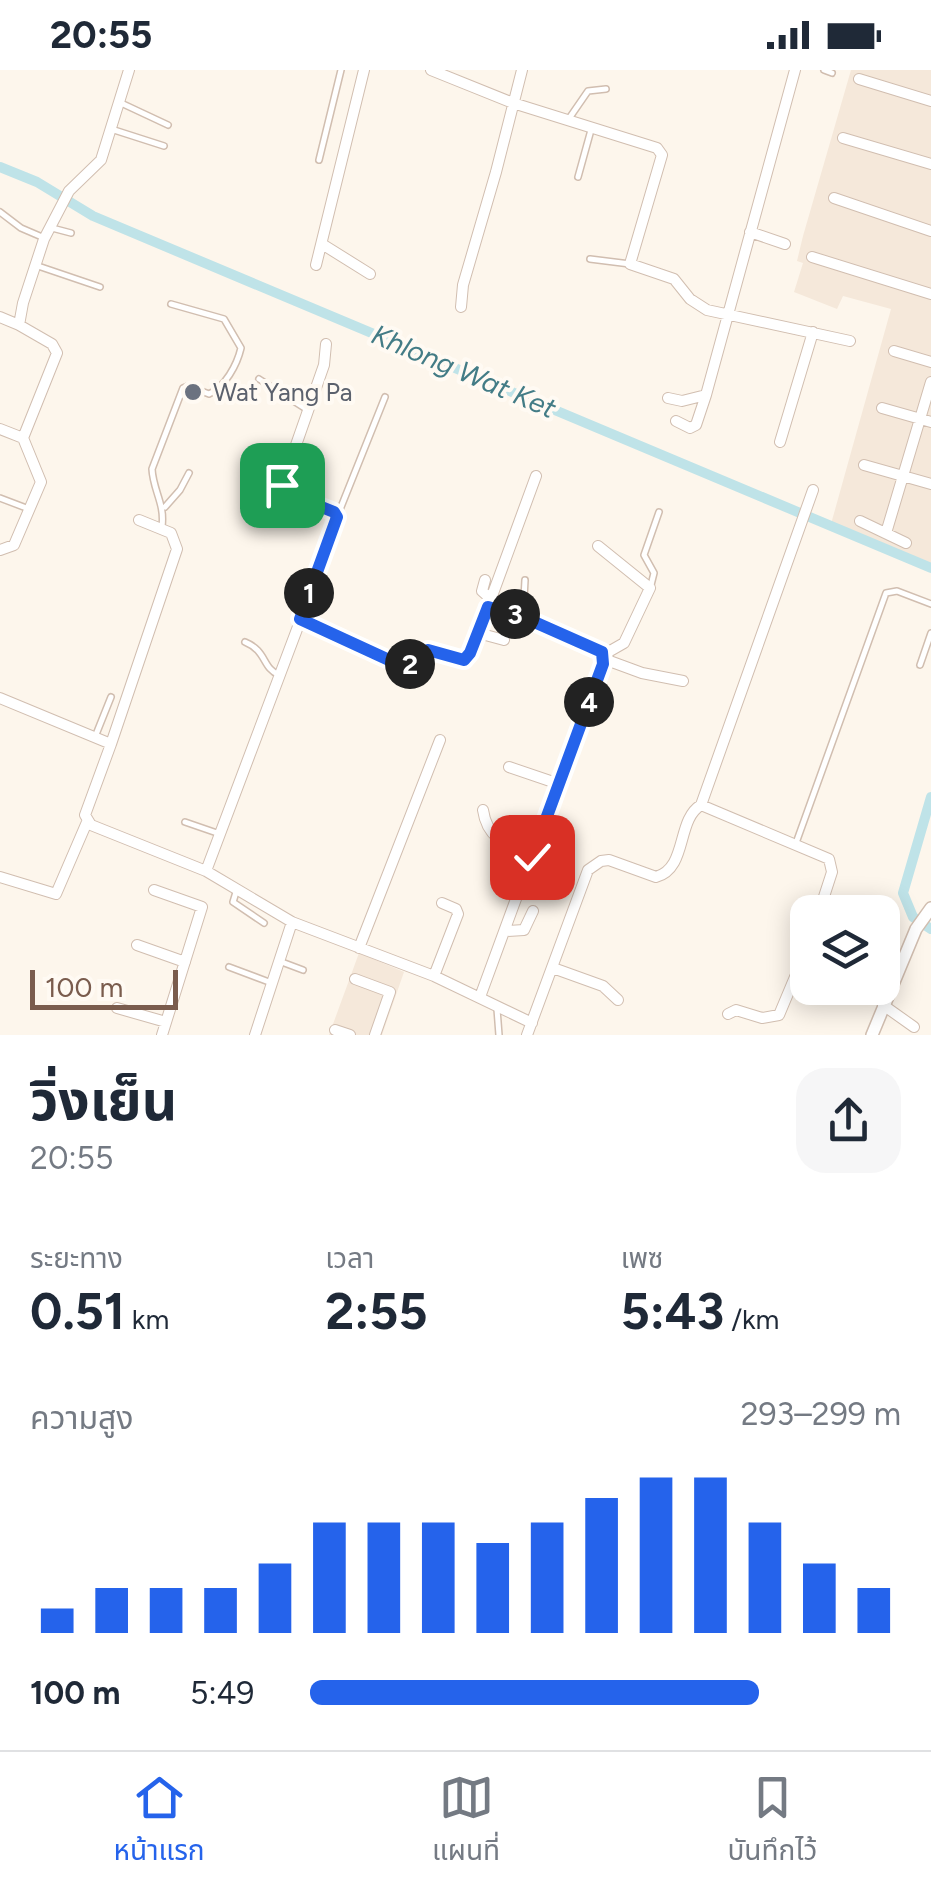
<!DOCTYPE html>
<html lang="th">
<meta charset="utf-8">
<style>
:root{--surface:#fff;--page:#f6f6f7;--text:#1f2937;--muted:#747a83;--line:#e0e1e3;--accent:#2563eb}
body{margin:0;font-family:Figtree,"Noto Sans Thai",sans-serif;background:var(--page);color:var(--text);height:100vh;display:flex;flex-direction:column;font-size:38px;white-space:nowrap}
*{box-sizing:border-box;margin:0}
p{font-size:32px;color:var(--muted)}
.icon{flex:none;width:55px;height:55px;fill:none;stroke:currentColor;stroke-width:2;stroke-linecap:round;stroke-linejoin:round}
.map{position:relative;height:965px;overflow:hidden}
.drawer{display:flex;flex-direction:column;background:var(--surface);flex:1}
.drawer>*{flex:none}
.tools{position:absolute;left:790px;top:825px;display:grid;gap:20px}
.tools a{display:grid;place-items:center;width:110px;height:110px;border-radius:20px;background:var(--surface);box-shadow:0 5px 25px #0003;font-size:50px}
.scale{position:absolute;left:30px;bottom:25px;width:148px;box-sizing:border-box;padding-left:10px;border:5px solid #7a5c4d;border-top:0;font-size:28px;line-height:35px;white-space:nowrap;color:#7a5c4d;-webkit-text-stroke:8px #fffaf3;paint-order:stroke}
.pin{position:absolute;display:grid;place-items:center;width:85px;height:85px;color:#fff;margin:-42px;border-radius:20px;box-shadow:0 5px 15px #0006}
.km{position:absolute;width:50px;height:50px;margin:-25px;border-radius:50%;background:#222;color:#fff;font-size:28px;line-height:50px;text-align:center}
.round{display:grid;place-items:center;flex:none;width:105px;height:105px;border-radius:30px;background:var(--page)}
.head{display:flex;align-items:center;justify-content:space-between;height:170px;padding:0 30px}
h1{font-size:55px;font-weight:700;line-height:75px}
.metrics{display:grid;grid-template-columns:repeat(3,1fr);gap:15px;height:170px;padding:10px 30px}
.metrics div{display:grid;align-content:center}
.metrics b{font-size:50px;font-weight:700}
.metrics small{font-size:28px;font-weight:400}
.metrics p{font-size:28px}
.chart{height:280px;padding:20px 30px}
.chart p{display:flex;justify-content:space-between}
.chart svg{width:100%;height:180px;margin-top:10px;stroke:var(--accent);stroke-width:6}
ul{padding:0 30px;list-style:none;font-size:32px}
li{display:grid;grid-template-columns:160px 120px 1fr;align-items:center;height:75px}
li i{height:25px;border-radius:12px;background:var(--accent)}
.status{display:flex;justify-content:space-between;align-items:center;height:70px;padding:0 50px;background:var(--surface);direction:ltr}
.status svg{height:28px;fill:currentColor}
.tab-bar{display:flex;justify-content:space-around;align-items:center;height:140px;border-top:2px solid var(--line);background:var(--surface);font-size:28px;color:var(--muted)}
.tab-bar a{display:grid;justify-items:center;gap:5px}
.tab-bar .selected{color:var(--accent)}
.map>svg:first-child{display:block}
.residential{fill:#f5e8da}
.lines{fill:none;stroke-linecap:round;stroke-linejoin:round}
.canal{stroke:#bfe3e8;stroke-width:10}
.service-casing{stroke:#d1beb0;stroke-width:8}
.minor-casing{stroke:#d1beb0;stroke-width:12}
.tertiary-casing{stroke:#d1beb0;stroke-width:14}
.service{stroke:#fff;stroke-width:5}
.minor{stroke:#fff;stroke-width:10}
.tertiary{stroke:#fff;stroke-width:11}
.route-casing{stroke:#fff;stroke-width:20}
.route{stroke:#2563eb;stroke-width:12}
.worship-dot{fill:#6b7280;stroke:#fffaf3;stroke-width:4}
.labels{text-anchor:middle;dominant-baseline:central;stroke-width:8;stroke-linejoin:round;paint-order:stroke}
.worship-label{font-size:25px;fill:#5b616d;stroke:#fffaf3;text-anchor:start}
.water-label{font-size:28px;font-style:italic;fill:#437c86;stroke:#fffaf3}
</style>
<div class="status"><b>20:55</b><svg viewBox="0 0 49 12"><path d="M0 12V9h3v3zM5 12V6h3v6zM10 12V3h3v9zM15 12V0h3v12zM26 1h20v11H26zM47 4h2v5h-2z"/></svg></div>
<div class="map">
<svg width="931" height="965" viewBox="0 0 931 965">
<rect width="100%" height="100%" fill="#fdf6ec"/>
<path class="residential" d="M851,0H931V498L831,454L891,239L843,226L837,239L794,222L803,193L797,191L803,166Z
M359,883L404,902L382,965H329Z"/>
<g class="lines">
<path class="canal" d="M0,97L37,112L93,146L931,498
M931,727L903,823L913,847L931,859"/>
<defs>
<path id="service" d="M824,0L832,3
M121,33L168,55
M568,50L588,21L606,19
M111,59L164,76
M319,90L341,0
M578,107L591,60
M0,142L21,158L42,167
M52,158L71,163
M590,189L630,194
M38,196L100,217
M259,309L306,339
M0,428L29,439
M165,437L180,420L189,403
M337,447L385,327
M162,456C165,434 153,420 152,399L183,318L188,316L209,324C225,317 237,295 241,278L224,249L171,234
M651,515L654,503L644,485L659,442
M523,547L525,510
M245,572C267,581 262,598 279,605
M920,595L931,563
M95,667L111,627
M185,752L217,763
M796,773L886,523L897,521L931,534
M237,819L233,832L264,853
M279,891L303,900
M229,897L269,912
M497,939L499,965"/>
<path id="minor" d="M431,0L513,33L657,78L662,85L630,194L674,209L690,229L707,240L850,271
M859,9L931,31
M843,68L931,94
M834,128L931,161
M750,162L785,174
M322,174L370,204
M812,187L931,224
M316,195L364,0
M461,237L463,215L496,102L522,0
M0,247L19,255
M894,281L931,292
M668,328L682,331L706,325L795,0
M882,338L931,352
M676,351L690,358L696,355L706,325
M0,359L23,368
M780,372L813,262
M864,395L931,414
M860,451L906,473
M886,463L931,312
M598,476L650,518L624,573L603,585
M0,480L14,475L41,412L23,368L57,283L52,274L19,255L23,233L44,169L69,121L101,90L129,0
M485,510L482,521L491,529
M488,537L536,406
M301,549L402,596L428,580L463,590L470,583L488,537L546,556L599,580L604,589L642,603L683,611
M478,563L504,570
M0,628L111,674L85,745L91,755L206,801L292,852L434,906L532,953
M111,674L177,479L171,463L139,450
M509,697L559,714
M701,735L829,789L832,802L819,842
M483,740C487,769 508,776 532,787
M206,801L337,453L334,442L289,423L282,415L324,295L326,274
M0,807L56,824L87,752
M154,820L202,837L162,965
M506,861L524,860L533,841
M137,875L185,892
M359,878L440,670
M553,898L603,916L618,930
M434,906L458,844L456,839L442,833
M355,909L390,922L375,965
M480,927L604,589
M883,935L914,957
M117,938L166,952
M728,944L736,940L762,948L779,945L808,876
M335,960L350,965
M255,965L292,852
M527,965L588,800L601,791L609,790L656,807C688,798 676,750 701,735L813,420"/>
<path id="tertiary" d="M872,965L916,859L931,838"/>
</defs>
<use href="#service" class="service-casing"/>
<use href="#minor" class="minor-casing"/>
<use href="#tertiary" class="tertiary-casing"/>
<use href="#service" class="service"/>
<use href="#minor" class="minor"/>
<use href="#tertiary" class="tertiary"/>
</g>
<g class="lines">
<defs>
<path id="route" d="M282,415L289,424L334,442L337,447L300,549L402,596L428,580L464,590L470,583L488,537L523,547L602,582L603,594L532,787"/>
</defs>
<use href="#route" class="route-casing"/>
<use href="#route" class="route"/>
</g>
<circle class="worship-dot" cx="193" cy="322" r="10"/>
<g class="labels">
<g class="worship-label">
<text x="213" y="322">Wat Yang Pa</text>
</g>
<g class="water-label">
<text transform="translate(464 301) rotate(23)">Khlong Wat Ket</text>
</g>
</g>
</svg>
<div class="tools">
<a><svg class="icon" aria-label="layers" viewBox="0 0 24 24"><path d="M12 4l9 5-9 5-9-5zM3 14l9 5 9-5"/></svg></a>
</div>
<div class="scale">100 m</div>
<div class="pin" style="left:282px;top:415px;background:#1e9e55"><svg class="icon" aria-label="arrive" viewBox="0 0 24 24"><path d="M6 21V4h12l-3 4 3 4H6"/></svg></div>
<div class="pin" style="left:532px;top:787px;background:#d93025"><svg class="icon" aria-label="check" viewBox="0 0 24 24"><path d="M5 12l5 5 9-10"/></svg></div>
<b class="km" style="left:309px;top:523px">1</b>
<b class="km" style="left:410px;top:594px">2</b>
<b class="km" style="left:515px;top:544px">3</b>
<b class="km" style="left:589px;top:632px">4</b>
</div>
<section class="drawer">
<div class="head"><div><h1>วิ่งเย็น</h1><p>20:55</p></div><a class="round"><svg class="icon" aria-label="share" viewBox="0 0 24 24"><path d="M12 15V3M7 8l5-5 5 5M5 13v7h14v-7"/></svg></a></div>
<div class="metrics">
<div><p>ระยะทาง</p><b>0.51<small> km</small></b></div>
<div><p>เวลา</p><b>2:55</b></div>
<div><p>เพซ</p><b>5:43<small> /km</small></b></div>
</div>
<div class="chart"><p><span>ความสูง</span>293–299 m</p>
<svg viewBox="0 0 160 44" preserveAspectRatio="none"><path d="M5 44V38M15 44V33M25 44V33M35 44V33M45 44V27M55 44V17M65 44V17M75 44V17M85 44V22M95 44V17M105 44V11M115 44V6M125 44V6M135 44V17M145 44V27M155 44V33"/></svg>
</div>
<ul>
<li><b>100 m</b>5:49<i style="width:76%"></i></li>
</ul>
</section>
<nav class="tab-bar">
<a class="selected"><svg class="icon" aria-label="home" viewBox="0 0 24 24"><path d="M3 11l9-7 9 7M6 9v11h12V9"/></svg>หน้าแรก</a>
<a><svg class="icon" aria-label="map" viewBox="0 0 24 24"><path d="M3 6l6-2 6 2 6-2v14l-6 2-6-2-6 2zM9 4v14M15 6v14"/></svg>แผนที่</a>
<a><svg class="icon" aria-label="saved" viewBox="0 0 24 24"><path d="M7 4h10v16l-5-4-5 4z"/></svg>บันทึกไว้</a>
</nav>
